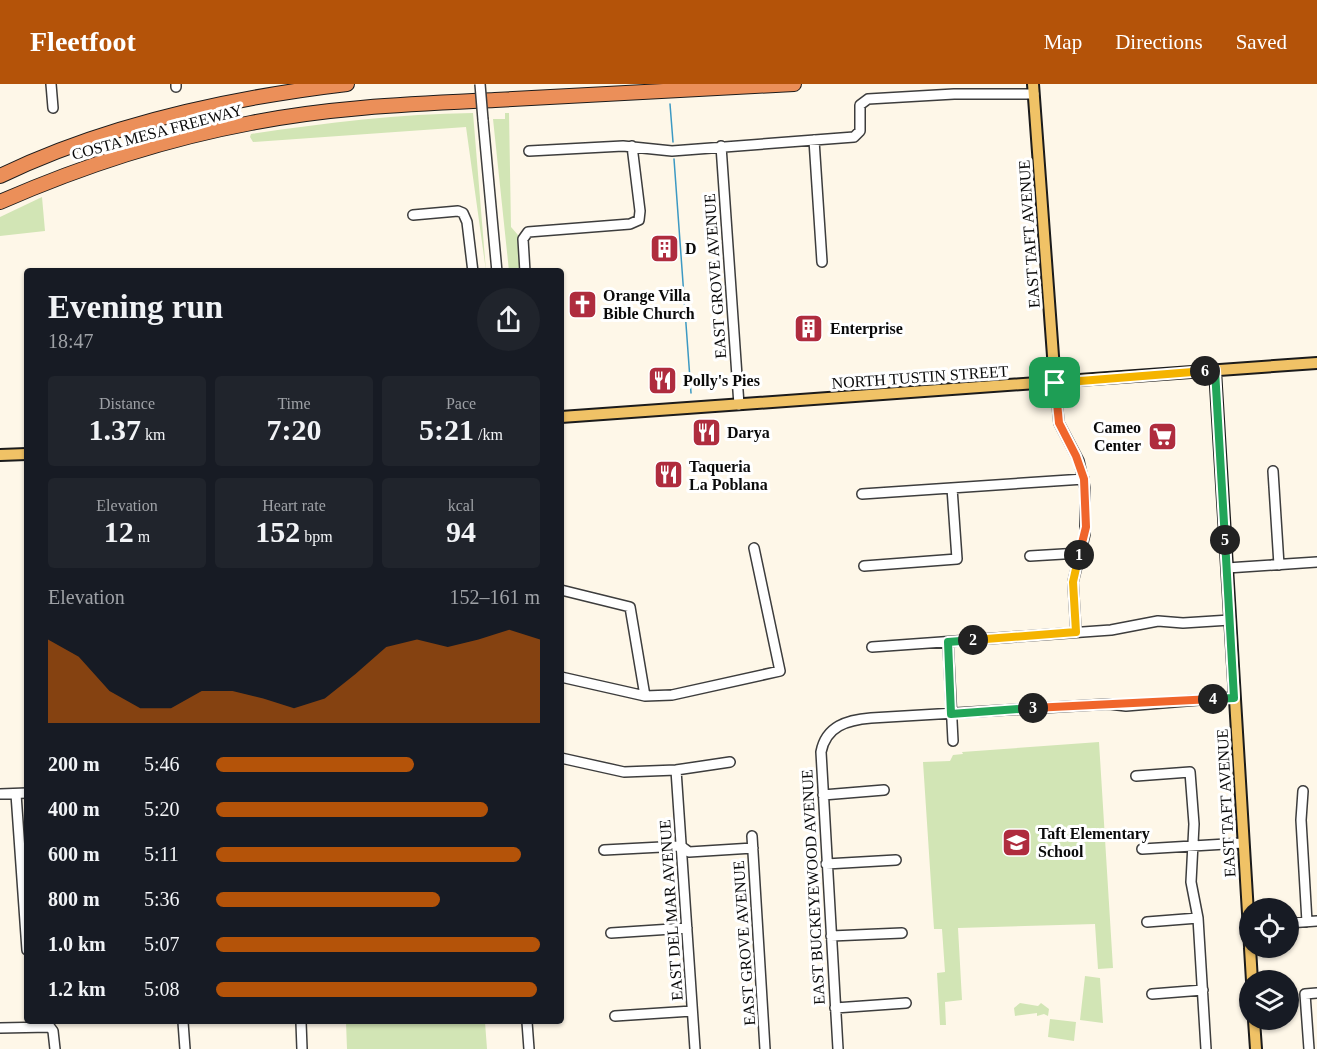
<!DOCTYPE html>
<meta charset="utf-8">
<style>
:root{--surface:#171b24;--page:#20242c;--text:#f1f3f6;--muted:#9ea1a6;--accent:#b45309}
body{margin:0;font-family:"Times New Roman",serif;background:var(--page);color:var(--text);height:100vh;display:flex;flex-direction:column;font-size:22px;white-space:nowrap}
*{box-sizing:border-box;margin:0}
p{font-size:20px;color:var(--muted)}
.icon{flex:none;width:33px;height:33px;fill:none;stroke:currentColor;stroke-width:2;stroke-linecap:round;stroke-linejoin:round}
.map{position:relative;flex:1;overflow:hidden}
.sheet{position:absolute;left:24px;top:184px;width:540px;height:756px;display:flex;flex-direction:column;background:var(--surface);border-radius:6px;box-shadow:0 2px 4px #0004}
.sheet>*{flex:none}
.controls{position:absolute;left:1239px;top:814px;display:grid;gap:12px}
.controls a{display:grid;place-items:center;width:60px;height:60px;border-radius:50%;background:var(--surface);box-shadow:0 2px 4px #0004;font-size:30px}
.pin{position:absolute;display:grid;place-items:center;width:51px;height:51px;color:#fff;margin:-26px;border-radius:12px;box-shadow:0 3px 9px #0006}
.km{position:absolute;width:30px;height:30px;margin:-15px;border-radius:50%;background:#222;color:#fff;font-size:16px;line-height:30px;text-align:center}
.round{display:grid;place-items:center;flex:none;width:63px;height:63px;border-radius:32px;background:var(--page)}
.summary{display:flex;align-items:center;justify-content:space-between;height:102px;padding:0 24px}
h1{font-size:33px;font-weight:600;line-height:45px}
.figures{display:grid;grid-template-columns:repeat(3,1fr);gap:9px;height:102px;padding:6px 24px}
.figures div{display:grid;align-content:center;border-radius:6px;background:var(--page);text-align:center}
.figures b{font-size:30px;font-weight:600}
.figures small{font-size:16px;font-weight:400}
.figures p{font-size:16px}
.chart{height:168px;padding:12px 24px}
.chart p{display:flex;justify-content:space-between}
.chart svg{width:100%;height:108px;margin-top:6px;fill:var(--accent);opacity:.7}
ul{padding:0 24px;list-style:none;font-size:20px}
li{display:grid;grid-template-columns:96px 72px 1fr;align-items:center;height:45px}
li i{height:15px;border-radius:8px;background:var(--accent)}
header{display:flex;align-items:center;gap:36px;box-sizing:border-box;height:84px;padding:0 30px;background:var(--accent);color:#fff}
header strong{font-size:28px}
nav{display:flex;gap:33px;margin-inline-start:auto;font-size:21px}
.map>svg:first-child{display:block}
.green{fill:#d2e5b5}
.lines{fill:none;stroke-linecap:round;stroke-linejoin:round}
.stream{stroke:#3c99c3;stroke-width:1.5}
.minor-casing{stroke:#3d3d3d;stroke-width:12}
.major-casing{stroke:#1b1b1b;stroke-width:14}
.highway-casing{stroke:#1b1b1b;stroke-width:16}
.minor{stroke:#fff;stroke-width:9}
.major{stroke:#f0c266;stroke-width:10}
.highway{stroke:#eb8f59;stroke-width:14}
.minor-bridge-casing{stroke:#3d3d3d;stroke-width:12;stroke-linecap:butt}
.minor-bridge{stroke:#fff;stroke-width:9}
.split-1-casing{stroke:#fff;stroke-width:12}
.split-2-casing{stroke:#fff;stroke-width:12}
.split-3-casing{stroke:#fff;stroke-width:12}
.split-4-casing{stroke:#fff;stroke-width:12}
.split-5-casing{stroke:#fff;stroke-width:12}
.split-6-casing{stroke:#fff;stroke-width:12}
.split-7-casing{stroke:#fff;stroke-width:12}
.split-1{stroke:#f0652b;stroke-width:8}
.split-2{stroke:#f5b400;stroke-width:8}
.split-3{stroke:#22a559;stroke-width:8}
.split-4{stroke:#f0652b;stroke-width:8}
.split-5{stroke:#22a559;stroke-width:8}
.split-6{stroke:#22a559;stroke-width:8}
.split-7{stroke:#f5b400;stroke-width:8}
.labels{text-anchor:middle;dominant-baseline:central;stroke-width:6;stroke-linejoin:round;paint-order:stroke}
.street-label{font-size:16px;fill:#0a0a0a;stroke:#fff}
.poi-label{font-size:16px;font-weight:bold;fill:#0a0a0a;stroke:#fff;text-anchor:start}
</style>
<header>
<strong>Fleetfoot</strong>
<nav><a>Map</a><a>Directions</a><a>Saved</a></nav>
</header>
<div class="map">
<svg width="1317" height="965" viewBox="0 0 1317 965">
<rect width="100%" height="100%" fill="#fef7e8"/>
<path class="green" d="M473,29L486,187L466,43L253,58L250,53L251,50C324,39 399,30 473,29Z
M505,29H509L511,143L518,151L520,187H509L493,35H505Z
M42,113L45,147L0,152V133Z
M1099,658L1113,884L1098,885L1095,840L958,844L962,916L945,918L946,941H940L937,889L945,888L942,845H934L923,678L950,677L953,671L963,670L962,668Z
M1085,892L1100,894L1103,939L1080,936Z
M1020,919L1038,922L1041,919L1049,925L1048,932L1044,930L1037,932V929L1015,932L1014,924Z
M1050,935L1076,938L1074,957L1048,953Z
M346,938H485L487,965H347Z"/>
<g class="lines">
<path class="stream" d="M670,20L673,58
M674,75L691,309"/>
<defs>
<path id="minor" d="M51,0L53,24
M176,0V3
M483,36L497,188
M814,56L822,178
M721,62L739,321
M529,67L623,62L672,67L854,53L860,47V21L868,15L954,10H1034
M413,131L458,127L463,129L467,138L473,188
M525,188L523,155L528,148L630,140L639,136L640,127L632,62
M1055,299L1059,339L1079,377L1085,404V450L1073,498L1076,548
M1273,387L1279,481
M862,410L1084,395
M1030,472L1080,469
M864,482L957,475L952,404
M1227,484L1317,478
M561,506L630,523L645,612
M948,558L953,657
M872,563L1111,546L1158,537L1183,539L1230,536
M561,593L645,612L672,611L780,587L754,464
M561,674L624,688L676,686L730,678
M676,686L695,965
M1136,692L1190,688L1194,740L1191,798L1198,834L1206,965
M1303,707L1301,736L1307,838
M0,710L27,709
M16,710L27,866
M823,711L884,706
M752,752L765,965
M1142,765L1243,759
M604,766L681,762L689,768L753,764
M826,780L896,776
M1147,838L1198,834
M1288,839L1317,837
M611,849L687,844
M831,852L902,849
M1152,910L1203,906
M835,924L906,919
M615,932L692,927
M183,938L185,965
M301,938L302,965
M527,938L529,965
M0,944L50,943L53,947L55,965
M838,965L821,668C826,642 847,636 871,634L1109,620L1126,622L1235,613
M1309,965L1305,910L1317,909"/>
<path id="major" d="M1033,0L1055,299
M1215,286L1250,862
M561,333L1317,279
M0,371L27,370
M1250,864L1252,897
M1254,936L1256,965"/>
<path id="highway" d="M0,92C108,40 228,14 347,0
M0,118C80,83 165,55 251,39C331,23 413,20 495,16C595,10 695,5 794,0"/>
</defs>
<use href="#minor" class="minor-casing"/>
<use href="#major" class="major-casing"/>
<use href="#highway" class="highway-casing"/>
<use href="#minor" class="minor"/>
<use href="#major" class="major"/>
<use href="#highway" class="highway"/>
<defs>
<path id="minor-bridge" d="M480,0L483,36"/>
</defs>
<use href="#minor-bridge" class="minor-bridge-casing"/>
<use href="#minor-bridge" class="minor-bridge"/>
</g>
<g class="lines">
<defs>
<path id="split-1" d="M1055,299L1059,339L1076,372L1084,395L1086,443L1079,471"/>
<path id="split-2" d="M973,556L1076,548L1073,498L1079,471"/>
<path id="split-3" d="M973,556L948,558L951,630L1033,624"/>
<path id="split-4" d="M1033,624L1213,615"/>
<path id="split-5" d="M1213,615L1234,614L1225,456"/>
<path id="split-6" d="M1205,287L1215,286L1225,456"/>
<path id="split-7" d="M1055,299L1205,287"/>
</defs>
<use href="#split-1" class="split-1-casing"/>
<use href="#split-2" class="split-2-casing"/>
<use href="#split-3" class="split-3-casing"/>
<use href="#split-4" class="split-4-casing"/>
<use href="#split-5" class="split-5-casing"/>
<use href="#split-6" class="split-6-casing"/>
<use href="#split-7" class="split-7-casing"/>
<use href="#split-1" class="split-1"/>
<use href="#split-2" class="split-2"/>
<use href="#split-3" class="split-3"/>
<use href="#split-4" class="split-4"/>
<use href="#split-5" class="split-5"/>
<use href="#split-6" class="split-6"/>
<use href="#split-7" class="split-7"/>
</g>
<defs>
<symbol id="building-square" viewBox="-11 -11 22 22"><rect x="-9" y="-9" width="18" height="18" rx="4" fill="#af2c3e" stroke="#fff"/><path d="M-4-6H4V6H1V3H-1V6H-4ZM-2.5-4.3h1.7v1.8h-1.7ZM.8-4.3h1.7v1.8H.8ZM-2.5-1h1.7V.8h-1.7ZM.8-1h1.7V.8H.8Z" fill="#fff"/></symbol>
<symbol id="church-square" viewBox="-11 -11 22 22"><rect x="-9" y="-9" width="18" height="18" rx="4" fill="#af2c3e" stroke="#fff"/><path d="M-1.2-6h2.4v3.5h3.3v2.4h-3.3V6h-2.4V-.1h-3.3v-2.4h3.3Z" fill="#fff"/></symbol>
<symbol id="restaurant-square" viewBox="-11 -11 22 22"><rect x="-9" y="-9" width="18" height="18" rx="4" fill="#af2c3e" stroke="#fff"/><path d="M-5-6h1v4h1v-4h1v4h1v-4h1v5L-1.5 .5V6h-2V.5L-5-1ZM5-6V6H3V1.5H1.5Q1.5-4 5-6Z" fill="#fff"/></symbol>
<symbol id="supermarket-square" viewBox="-11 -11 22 22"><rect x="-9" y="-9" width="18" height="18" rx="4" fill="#af2c3e" stroke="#fff"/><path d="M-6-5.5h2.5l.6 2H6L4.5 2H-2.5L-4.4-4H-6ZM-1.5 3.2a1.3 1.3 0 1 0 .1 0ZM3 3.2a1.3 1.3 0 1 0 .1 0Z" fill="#fff"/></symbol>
<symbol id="school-square" viewBox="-11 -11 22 22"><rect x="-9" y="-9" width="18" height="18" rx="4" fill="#af2c3e" stroke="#fff"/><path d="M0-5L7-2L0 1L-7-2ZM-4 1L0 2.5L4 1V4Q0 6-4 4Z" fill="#fff"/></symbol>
</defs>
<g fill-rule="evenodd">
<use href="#building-square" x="648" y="148" width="33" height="33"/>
<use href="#church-square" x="566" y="204" width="33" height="33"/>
<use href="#building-square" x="792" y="228" width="33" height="33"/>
<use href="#restaurant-square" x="646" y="280" width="33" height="33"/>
<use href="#restaurant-square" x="690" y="332" width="33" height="33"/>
<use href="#supermarket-square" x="1146" y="336" width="33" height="33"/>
<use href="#restaurant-square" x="652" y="374" width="33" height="33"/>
<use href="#school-square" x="1000" y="742" width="33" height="33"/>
</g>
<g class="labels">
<g class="street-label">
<text transform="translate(157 48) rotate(-15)">COSTA MESA FREEWAY</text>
<text transform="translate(1029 150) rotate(-94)">EAST TAFT AVENUE</text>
<text transform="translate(715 192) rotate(-94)">EAST GROVE AVENUE</text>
<text transform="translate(920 293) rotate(-4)">NORTH TUSTIN STREET</text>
<text transform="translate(1226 719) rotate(-93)">EAST TAFT AVENUE</text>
<text transform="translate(813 803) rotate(-93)">EAST BUCKEYEWOOD AVENUE</text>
<text transform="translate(671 826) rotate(-94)">EAST DEL MAR AVENUE</text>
<text transform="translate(744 859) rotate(-94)">EAST GROVE AVENUE</text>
</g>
<g class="poi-label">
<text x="685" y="164">D</text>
<text x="603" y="211">Orange Villa<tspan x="603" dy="18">Bible Church</tspan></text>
<text x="830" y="244">Enterprise</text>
<text x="683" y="296">Polly's Pies</text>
<text x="1141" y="343" text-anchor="end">Cameo<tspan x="1141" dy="18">Center</tspan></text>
<text x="727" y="348">Darya</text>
<text x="689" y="382">Taqueria<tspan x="689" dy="18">La Poblana</tspan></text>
<text x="1038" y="749">Taft Elementary<tspan x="1038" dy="18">School</tspan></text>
</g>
</g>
</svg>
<div class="controls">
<a><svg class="icon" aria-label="locate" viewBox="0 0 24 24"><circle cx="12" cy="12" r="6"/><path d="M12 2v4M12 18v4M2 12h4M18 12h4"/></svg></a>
<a><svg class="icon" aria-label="layers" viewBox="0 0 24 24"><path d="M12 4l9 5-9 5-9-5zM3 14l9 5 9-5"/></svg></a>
</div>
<div class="pin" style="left:1055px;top:299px;background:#1e9e55"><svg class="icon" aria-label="arrive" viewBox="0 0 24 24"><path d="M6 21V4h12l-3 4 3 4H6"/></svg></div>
<b class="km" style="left:1079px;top:471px">1</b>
<b class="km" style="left:973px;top:556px">2</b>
<b class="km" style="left:1033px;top:624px">3</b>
<b class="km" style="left:1213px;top:615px">4</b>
<b class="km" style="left:1225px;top:456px">5</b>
<b class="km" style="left:1205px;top:287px">6</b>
<section class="sheet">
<div class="summary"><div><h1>Evening run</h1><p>18:47</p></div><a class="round"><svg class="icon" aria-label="share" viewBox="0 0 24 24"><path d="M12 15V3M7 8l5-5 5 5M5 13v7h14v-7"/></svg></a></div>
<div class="figures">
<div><p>Distance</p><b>1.37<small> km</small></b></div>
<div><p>Time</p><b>7:20</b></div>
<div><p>Pace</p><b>5:21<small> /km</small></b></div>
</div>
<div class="figures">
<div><p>Elevation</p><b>12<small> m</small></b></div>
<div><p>Heart rate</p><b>152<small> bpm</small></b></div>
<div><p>kcal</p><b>94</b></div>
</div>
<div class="chart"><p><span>Elevation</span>152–161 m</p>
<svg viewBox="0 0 160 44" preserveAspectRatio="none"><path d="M0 44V10L10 17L20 31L30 38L40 38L50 31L60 31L70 34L80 38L90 34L100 24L110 13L120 10L130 13L140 10L150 6L160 10V44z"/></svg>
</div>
<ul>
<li><b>200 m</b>5:46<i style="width:61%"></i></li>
<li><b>400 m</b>5:20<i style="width:84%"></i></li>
<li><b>600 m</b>5:11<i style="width:94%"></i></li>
<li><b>800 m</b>5:36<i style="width:69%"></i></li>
<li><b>1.0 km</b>5:07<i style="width:100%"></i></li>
<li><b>1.2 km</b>5:08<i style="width:99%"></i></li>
</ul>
</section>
</div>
